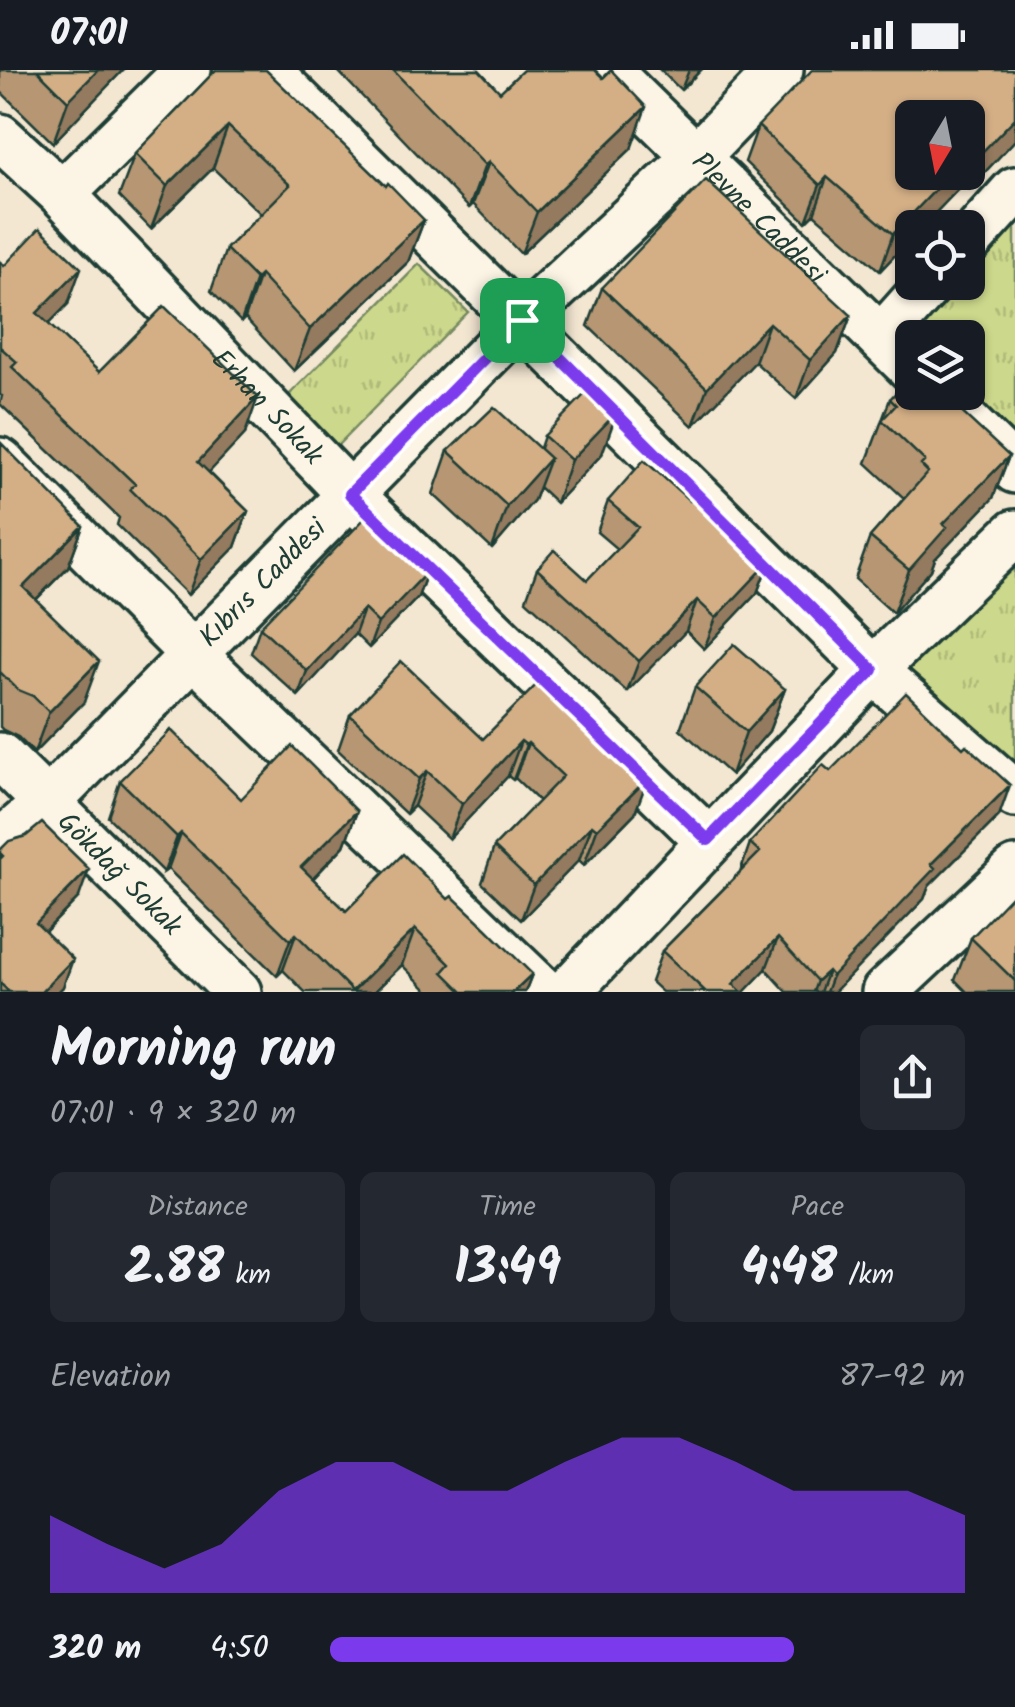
<!DOCTYPE html>
<meta charset="utf-8">
<style>
:root{--surface:#171b24;--page:#242831;--text:#f1f3f6;--muted:#9ea1a6;--accent:#7c3aed}
body{margin:0;font-family:Kalam,sans-serif;background:var(--page);color:var(--text);height:100vh;display:flex;flex-direction:column;font-size:38px;white-space:nowrap}
*{box-sizing:border-box;margin:0}
p{font-size:32px;color:var(--muted)}
.icon{flex:none;width:55px;height:55px;fill:none;stroke:currentColor;stroke-width:2;stroke-linecap:round;stroke-linejoin:round}
.map{position:relative;height:922px;overflow:hidden}
.drawer{display:flex;flex-direction:column;background:var(--surface);flex:1}
.drawer>*{flex:none}
.needle{width:65px;rotate:190deg}
.controls{position:absolute;left:895px;top:30px;display:grid;gap:20px}
.controls a{display:grid;place-items:center;width:90px;height:90px;border-radius:15px;background:var(--surface);box-shadow:0 2px 8px #0004;font-size:50px}
.pin{position:absolute;display:grid;place-items:center;width:85px;height:85px;color:#fff;margin:-42px;border-radius:20px;box-shadow:0 5px 15px #0006}
.round{display:grid;place-items:center;flex:none;width:105px;height:105px;border-radius:15px;background:var(--page)}
.summary{display:flex;align-items:center;justify-content:space-between;height:170px;padding:0 50px}
h1{font-size:55px;font-weight:700;line-height:75px}
.metrics{display:grid;grid-template-columns:repeat(3,1fr);gap:15px;height:170px;padding:10px 50px}
.metrics div{display:grid;align-content:center;border-radius:15px;background:var(--page);text-align:center}
.metrics b{font-size:50px;font-weight:700}
.metrics small{font-size:28px;font-weight:400}
.metrics p{font-size:28px}
.chart{height:280px;padding:20px 50px}
.chart p{display:flex;justify-content:space-between}
.chart svg{width:100%;height:180px;margin-top:10px;fill:var(--accent);opacity:.7}
ul{padding:0 50px;list-style:none;font-size:32px}
li{display:grid;grid-template-columns:160px 120px 1fr;align-items:center;height:75px}
li i{height:25px;border-radius:12px;background:var(--accent)}
.status{display:flex;justify-content:space-between;align-items:center;height:70px;padding:0 50px;background:var(--surface);direction:ltr}
.status svg{height:28px;fill:currentColor}
.map>svg:first-child{display:block}
.grass{fill:url(#grass-tufts);stroke:#768a60;stroke-width:2.5}
.lines{fill:none;stroke-linecap:round;stroke-linejoin:round}
.minor-casing{stroke:#1f3d34;stroke-width:52}
.minor{stroke:#fcf5e5;stroke-width:45}
.wall{fill:#b69673;stroke:#1f3d34;stroke-width:2.5;fill-rule:evenodd}
.shaded-wall{fill:#947a5e;stroke:#1f3d34;stroke-width:2.5}
.building{fill:#d4af86;stroke:#1f3d34;stroke-width:2.5}
.route-casing{stroke:#fff;stroke-width:20}
.route{stroke:#7c3aed;stroke-width:12}
.labels{text-anchor:middle;dominant-baseline:central;stroke-width:9;stroke-linejoin:round;paint-order:stroke}
.street-label{font-size:28px;fill:#1f3d34;stroke:#fcf5e5}
</style>
<div class="status"><b>07:01</b><svg viewBox="0 0 49 12"><path d="M0 12V9h3v3zM5 12V6h3v6zM10 12V3h3v9zM15 12V0h3v12zM26 1h20v11H26zM47 4h2v5h-2z"/></svg></div>
<div class="map">
<svg width="1015" height="922" viewBox="0 0 1015 922">
<defs>
<pattern id="grass-tufts" width="24" height="20" patternUnits="userSpaceOnUse" patternTransform="scale(2.5)"><rect width="24" height="20" fill="#ccd88b"/><path d="M3 7l-1-3M5 7V3M7 7l1-3M15 17l-1-3M17 17v-4M19 17l1-3" fill="none" stroke="#afba79"/></pattern>
</defs>
<rect width="100%" height="100%" fill="#f4e7d2"/>
<filter id="ink" filterUnits="userSpaceOnUse"><feTurbulence type="fractalNoise" baseFrequency=".01" numOctaves="2"/><feDisplacementMap in="SourceGraphic" scale="20" xChannelSelector="R" yChannelSelector="G"/><feConvolveMatrix kernelMatrix="1 2 1 2 8 2 1 2 1" color-interpolation-filters="sRGB"/></filter>
<g filter="url(#ink)">
<path class="grass" d="M1015,139V380L968,322V268H912V282L894,265L944,213L968,212V188Z
M419,194L468,242L337,376L287,327Z
M1015,486V696L907,597Z"/>
<g class="lines">
<defs>
<g id="minor">
<path d="M267,0L873,600L1015,724"/>
<path id="s1" d="M607,0L912,299"/>
<path id="s2" d="M0,67L62,124L350,424L708,770"/>
<path d="M62,124L188,0"/>
<path d="M968,172L1015,120"/>
<path d="M881,268L931,212"/>
<path d="M936,322L1015,400"/>
<path d="M0,391L192,583L544,922"/>
<path id="s3" d="M0,686L238,922"/>
<path id="s4" d="M0,773L48,732L522,250L697,86L780,0"/>
<path d="M567,922L873,600L1015,463"/>
<path d="M885,922L1015,800"/>
</g>
</defs>
<use href="#minor" class="minor-casing"/>
<use href="#minor" class="minor"/>
</g>
<path class="wall" d="M0,0H123L53,73L0,21Z
M216,0L386,116L424,150L408,192L294,301L245,248L241,252L211,221L226,179L261,144L213,98L151,159L119,126L135,84Z
M337,0H479L500,22L631,79L521,184L473,134L469,138Z
M660,0H701L681,20Z
M1015,0V70L969,119L963,114L921,158H912V167L880,201L814,144L806,152L745,92L758,56ZM968,48V102H912Z
M0,192L68,234L48,254L99,302L245,364L209,402L248,441L235,477L188,525L117,455L119,448L0,334L2,326L0,325Z
M602,218L851,245L837,283L796,329L755,292L693,356L588,256Z
M890,329L1009,386L993,428L935,489L931,500L893,543L855,509L870,467L904,428L866,393Z
M544,366L602,384L556,433L539,417L534,430L492,479L433,424L448,381L540,378Z
M0,374L83,456L68,497L36,530L84,632L34,683L18,667L3,660L0,657Z
M608,431H690L769,492L757,523L704,579L686,561L627,622L526,530L537,499L587,510L617,479L597,462Z
M427,502L418,527L369,578L355,564L298,626L251,583L260,557Z
M695,617L785,619L769,661L731,705L680,659Z
M567,633L565,638L635,743L584,795L579,790L521,850L482,813L494,777L539,731L515,708L513,710L508,706L449,769L414,736L406,744L338,680L350,645L483,669Z
M830,701L999,746L929,816L924,829L834,922H787L766,899L744,922H662L651,912L662,881L740,802L750,773Z
M120,711L241,729L357,741L344,776L313,809L346,841L448,829L532,904L525,922H429L402,895L374,922H305L283,900L277,906L168,799L164,802L108,747Z
M26,766L79,827L45,862L63,917L58,922H0V780Z
M1015,824V922H967L955,910L971,868Z"/>
<path class="shaded-wall" d="M98,0H123L53,73L68,31Z
M689,0H701L681,20Z
M646,37L631,79L521,184L537,142Z
M1015,48V70L969,119L982,82Z
M228,56L213,98L151,159L167,116Z
M977,77L968,102V87Z
M489,92L473,134L469,138L485,95Z
M952,102H967L963,114L921,158H912V167L880,201L893,164Z
M827,107L814,144L806,152L820,115Z
M424,150L408,192L294,301L310,259Z
M81,198L68,234L24,279L37,243Z
M260,205L245,248L241,252L256,209Z
M851,245L837,283L796,329L810,290Z
M769,253L755,292L693,356L707,318Z
M258,327L245,364L185,428L198,392Z
M617,342L602,384L556,433L571,390Z
M1009,386L993,428L935,489L931,500L893,543L909,500L943,454Z
M550,388L534,430L492,479L507,436Z
M248,441L235,477L188,525L201,489Z
M83,456L68,497L8,558L23,517Z
M769,492L757,523L704,579L716,548Z
M427,502L418,527L369,578L378,553Z
M697,530L686,561L627,622L639,591Z
M364,539L355,564L298,626L307,601Z
M99,591L84,632L34,683L49,642Z
M785,619L769,661L731,705L746,662Z
M521,671L508,706L449,769L462,734Z
M528,673L515,708L513,710L526,675Z
M427,701L414,736L406,744L419,709Z
M648,708L635,743L584,795L597,759Z
M1010,715L999,746L929,816L924,829L834,922H826L832,906L931,794Z
M357,741L344,776L288,833L301,797Z
M592,755L579,790L521,850L534,815Z
M181,763L168,799L164,802L177,767Z
M89,799L79,827L26,881L36,853Z
M415,859L402,895L374,922H352Z
M296,864L283,900L277,906L290,870Z
M778,868L766,899L744,922H730L733,914Z
M73,889L63,917L58,922H41Z
M828,901L820,922H813L817,911Z
M532,904L525,922H513Z"/>
<path class="building" d="M37,0H98L68,31Z
M216,0H266L386,116L388,113L424,150L310,259L260,205L256,209L226,179L290,115L228,56L167,116L135,84Z
M393,0H479L500,22L523,0H595L603,8L611,0L646,37L537,142L489,92L485,95Z
M812,0H1015V48L982,82L977,77L968,87V48H912V102H952L893,164L827,107L820,115L758,56Z
M706,110L851,245L810,290L769,253L707,318L602,218Z
M40,158L81,198L37,243L99,302L164,236L258,327L198,392L248,441L201,489L130,419L135,414L12,297L17,292L0,277V192L4,196Z
M912,305V322H940L1009,386L943,454L947,457L909,500L870,467L928,402L921,395L925,391L882,350L896,335L890,329Z
M591,318L617,342L571,390L544,366Z
M494,337L550,388L507,436L448,381Z
M1,373L83,456L23,517L99,591L49,642L33,626L18,620L0,602Z
M644,390L690,431L696,425L769,492L716,548L697,530L639,591L537,499L554,480L587,510L638,457L608,431Z
M368,445L427,502L378,553L364,539L307,601L260,557Z
M734,574L785,619L746,662L695,617Z
M401,591L483,669L542,609L567,633L564,637L611,683L617,677L648,708L597,759L592,755L534,815L494,777L563,706L528,673L526,675L521,671L462,734L427,701L419,709L350,645Z
M906,623L963,678L966,675L1010,715L931,794L935,798L832,906L828,901L817,911L778,868L733,914L742,922H706L662,881L760,782L750,773L823,695L830,701Z
M171,660L241,729L292,676L357,741L301,797L346,841L403,784L448,829L452,826L487,859L532,904L513,922H463L443,902L450,894L415,859L352,921L296,864L290,870L181,763L177,767L120,711Z
M42,753L89,799L36,853L73,889L41,922H9L0,913V789L3,786L0,783V780L9,771L26,766Z
M1014,823L1015,824V911L971,868Z"/>
</g>
<g class="lines" filter="url(#ink)">
<defs>
<path id="route" d="M522,250L873,600L708,770L350,424Z"/>
</defs>
<use href="#route" class="route-casing"/>
<use href="#route" class="route"/>
</g>
<g class="labels">
<g class="street-label">
<text stroke="none"><textPath href="#s1" startOffset="212">Plevne Caddesi</textPath></text>
<text stroke="none"><textPath href="#s2" startOffset="380">Erhan Sokak</textPath></text>
<text stroke="none"><textPath href="#s4" startOffset="370">Kıbrıs Caddesi</textPath></text>
<text stroke="none"><textPath href="#s3" startOffset="168">Gökdağ Sokak</textPath></text>
</g>
</g>
</svg>
<div class="controls">
<a><svg class="needle" viewBox="-14 -14 28 28"><path d="M0-13l5 13h-10z" fill="#e53935"/><path d="M0 13l5-13h-10z" fill="#9ea1a6"/></svg></a>
<a><svg class="icon" aria-label="locate" viewBox="0 0 24 24"><circle cx="12" cy="12" r="6"/><path d="M12 2v4M12 18v4M2 12h4M18 12h4"/></svg></a>
<a><svg class="icon" aria-label="layers" viewBox="0 0 24 24"><path d="M12 4l9 5-9 5-9-5zM3 14l9 5 9-5"/></svg></a>
</div>
<div class="pin" style="left:522px;top:250px;background:#1e9e55"><svg class="icon" aria-label="arrive" viewBox="0 0 24 24"><path d="M6 21V4h12l-3 4 3 4H6"/></svg></div>
</div>
<section class="drawer">
<div class="summary"><div><h1>Morning run</h1><p>07:01 · 9 × 320 m</p></div><a class="round"><svg class="icon" aria-label="share" viewBox="0 0 24 24"><path d="M12 15V3M7 8l5-5 5 5M5 13v7h14v-7"/></svg></a></div>
<div class="metrics">
<div><p>Distance</p><b>2.88<small> km</small></b></div>
<div><p>Time</p><b>13:49</b></div>
<div><p>Pace</p><b>4:48<small> /km</small></b></div>
</div>
<div class="chart"><p><span>Elevation</span>87–92 m</p>
<svg viewBox="0 0 160 44" preserveAspectRatio="none"><path d="M0 44V25L10 32L20 38L30 32L40 19L50 12L60 12L70 19L80 19L90 12L100 6L110 6L120 12L130 19L140 19L150 19L160 25V44z"/></svg>
</div>
<ul>
<li><b>320 m</b>4:50<i style="width:73%"></i></li>
</ul>
</section>
